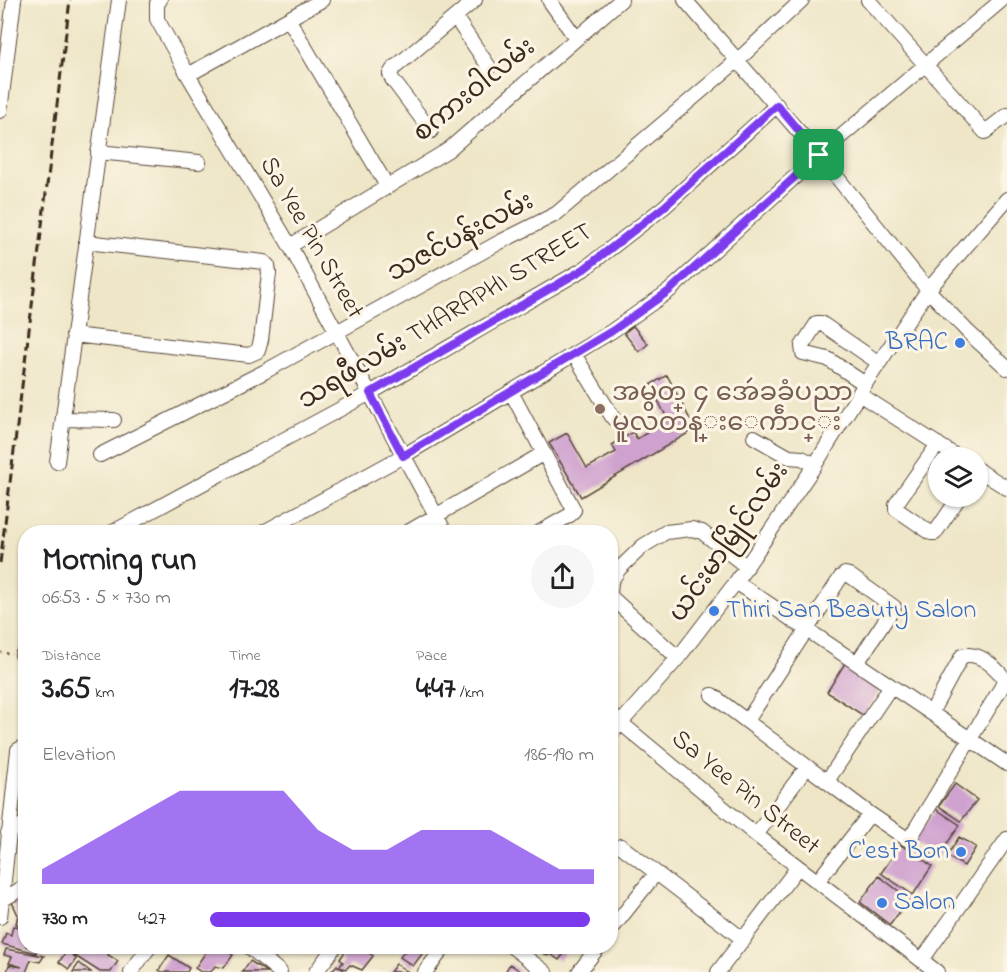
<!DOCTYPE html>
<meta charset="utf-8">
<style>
:root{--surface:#fff;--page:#f6f6f6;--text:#202124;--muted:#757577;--accent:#7c3aed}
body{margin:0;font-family:"Indie Flower","Noto Sans Myanmar",sans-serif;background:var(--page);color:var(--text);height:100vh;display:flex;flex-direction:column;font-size:22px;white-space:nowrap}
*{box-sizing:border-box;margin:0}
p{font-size:20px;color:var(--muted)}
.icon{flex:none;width:33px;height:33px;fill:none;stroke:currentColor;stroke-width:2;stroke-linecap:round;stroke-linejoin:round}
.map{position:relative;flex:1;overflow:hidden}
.panel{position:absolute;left:18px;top:525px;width:600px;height:429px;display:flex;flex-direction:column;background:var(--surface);border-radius:24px;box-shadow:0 2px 4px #0004}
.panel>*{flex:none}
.fabs{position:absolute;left:928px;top:447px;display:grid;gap:12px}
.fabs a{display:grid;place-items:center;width:60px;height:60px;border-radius:50%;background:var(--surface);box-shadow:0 2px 4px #0004;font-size:30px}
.pin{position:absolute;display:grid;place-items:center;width:51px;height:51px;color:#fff;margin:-26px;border-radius:12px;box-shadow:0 3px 9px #0006}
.round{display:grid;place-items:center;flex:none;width:63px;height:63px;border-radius:32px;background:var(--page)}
.headline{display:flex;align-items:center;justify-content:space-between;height:102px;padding:0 24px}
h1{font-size:33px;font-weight:700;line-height:45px}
.metrics{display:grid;grid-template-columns:repeat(3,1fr);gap:9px;height:102px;padding:6px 24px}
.metrics div{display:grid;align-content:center}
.metrics b{font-size:30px;font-weight:700}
.metrics small{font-size:16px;font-weight:400}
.metrics p{font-size:16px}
.chart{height:168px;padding:12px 24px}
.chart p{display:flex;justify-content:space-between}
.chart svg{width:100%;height:108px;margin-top:6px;fill:var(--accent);opacity:.7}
ul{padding:0 24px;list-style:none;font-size:20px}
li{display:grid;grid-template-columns:96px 72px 1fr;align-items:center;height:45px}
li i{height:15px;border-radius:8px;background:var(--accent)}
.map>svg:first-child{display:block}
.building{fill:#cfa1cf}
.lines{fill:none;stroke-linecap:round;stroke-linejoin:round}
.minor-casing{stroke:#564637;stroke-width:16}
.path{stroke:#564637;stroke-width:2;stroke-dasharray:1.5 4.5;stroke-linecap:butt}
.minor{stroke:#fff;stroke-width:14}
.rail{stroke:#3b2a1e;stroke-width:3;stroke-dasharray:9 4.5;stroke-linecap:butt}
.route-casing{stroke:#fff;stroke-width:12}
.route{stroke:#7c3aed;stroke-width:8}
.shop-dot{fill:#3f7fe0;stroke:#fcf5e5;stroke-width:2}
.education-dot{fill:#8d6e63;stroke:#fcf5e5;stroke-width:2}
.labels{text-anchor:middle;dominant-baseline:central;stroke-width:6;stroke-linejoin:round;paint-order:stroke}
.street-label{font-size:26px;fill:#3b2a1e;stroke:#fcf5e5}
.shop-label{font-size:26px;fill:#366cbe;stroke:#fcf5e5;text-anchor:end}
.education-label{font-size:26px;fill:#785e54;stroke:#fcf5e5;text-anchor:start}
</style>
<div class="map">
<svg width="1007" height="972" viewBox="0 0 1007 972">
<rect width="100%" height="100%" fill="#fcf5e5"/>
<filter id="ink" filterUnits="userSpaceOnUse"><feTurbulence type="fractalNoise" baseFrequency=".0167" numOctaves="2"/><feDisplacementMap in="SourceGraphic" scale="12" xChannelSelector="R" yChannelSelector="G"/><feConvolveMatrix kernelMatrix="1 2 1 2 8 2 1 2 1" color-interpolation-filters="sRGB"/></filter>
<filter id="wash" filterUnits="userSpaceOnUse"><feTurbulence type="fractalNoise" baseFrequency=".008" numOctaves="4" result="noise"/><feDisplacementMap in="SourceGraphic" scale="24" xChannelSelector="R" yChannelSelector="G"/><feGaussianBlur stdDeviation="1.35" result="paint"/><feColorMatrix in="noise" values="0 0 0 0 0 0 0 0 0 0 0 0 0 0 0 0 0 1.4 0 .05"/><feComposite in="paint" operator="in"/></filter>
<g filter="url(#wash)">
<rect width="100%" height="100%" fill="#eee6c7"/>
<g id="blocks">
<path class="building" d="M633,326L648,344L639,352L624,333Z
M667,375L695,429L581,497L549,443L567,433L587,468L616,452L612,445L633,432L637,439L668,420L650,385Z
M845,663L882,687L864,716L827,692Z
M955,784L977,800L961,821L939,806Z
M936,809L960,825L937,858L913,841Z
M959,837L976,847L964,866L947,856Z
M901,845L932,866L913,895L881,873Z
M879,876L909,899L890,925L860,902Z
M26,894V913L20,916H26V927L16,924L18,915L12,902Z
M13,926L26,928V946H38L36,953L2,944L6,933L11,935Z
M77,946H113L108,955L118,961L111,972H100L72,954L76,959L69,969L59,962L66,952L72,954Z
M210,946H234L230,953L233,955L224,968L215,966L211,972H201L195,968Z
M349,946H361L373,956L362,970L350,965L346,969L339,967L343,962L340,959Z
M408,946H428L413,966L400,957Z
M541,946H570L559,960L549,953L548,956L538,950Z
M6,949L44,956L40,962L31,960L26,972H7L9,965L22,967L9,963L12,957L4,955Z
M169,955L189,968L187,972H162L159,970Z
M250,961L267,972H242Z
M79,963L91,972H73Z
M396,964L408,972H390Z
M510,964L521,972H505Z
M337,965L339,967L346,972H331Z"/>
</g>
</g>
<g filter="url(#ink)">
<use href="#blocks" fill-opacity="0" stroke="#564637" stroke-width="1.5"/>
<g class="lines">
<defs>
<path id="minor" d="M160,0L157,3V19L188,75L290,246L445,532
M549,0L576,38
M685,0L819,155L928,290L969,333L1007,368
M868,0L985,132L1007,115
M455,17L489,67
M289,20L387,186
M188,75L322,0
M0,111L14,0
M431,131L392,79L390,74L393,69L475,0
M98,152L199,162
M290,246L448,150L621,0
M73,335L249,355L258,351L261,340L269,273L268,266L264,262L86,242
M574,354L613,418
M865,384L828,359L803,353L802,346L817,323H821L879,363
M511,392L574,510L570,515L540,532
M859,394L959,458
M64,419L114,420
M754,437L789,457L802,458L815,465
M938,444L896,504V509L931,533H935L960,496
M100,455L264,372L500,242L556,214L738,60L802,0
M57,462L119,0
M978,470L1007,488
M113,532L370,393L584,269L664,207L777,105
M264,532L403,456L511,392L612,331L669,291L819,155L1002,0
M408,532L544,453
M736,582L1007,764
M610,594L611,581L619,569L643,546L666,532L692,529L702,532L747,567
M610,595L613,599L678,658
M22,655L26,654
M712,695L870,814L907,839L910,838L1001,688L1004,678C994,666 979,651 962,656L931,713
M610,714L756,835L937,972
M747,721L841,577L845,574L849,575L894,607L857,663
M610,735L678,658L736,582L815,465L865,384L928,290L1007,199
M827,781L891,686
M8,833L26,823
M756,835L807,767
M621,846L744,940
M817,882L870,814
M2,900L26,886
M0,917L18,750L26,746
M610,931L656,873
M248,946L280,972
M511,946L545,972
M922,960L1007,839
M131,972L150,946
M316,972L335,946
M425,972L445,946
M579,972L599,946
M718,972L798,867"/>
</defs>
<use href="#minor" class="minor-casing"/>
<path class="path" d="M0,652L12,654"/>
<use href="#minor" class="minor"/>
<path class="rail" d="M0,563L70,0"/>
</g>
</g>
<g class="lines" filter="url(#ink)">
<defs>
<path id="route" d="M777,105L819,155L669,291L612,331L403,456L370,393L584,269L664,207Z"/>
</defs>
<use href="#route" class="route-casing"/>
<use href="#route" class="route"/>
</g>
<g class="shop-dot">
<circle cx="960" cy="343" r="6"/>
<circle cx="714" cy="611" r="6"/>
<circle cx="961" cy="852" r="6"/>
<circle cx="882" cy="903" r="6"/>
</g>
<circle class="education-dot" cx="600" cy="409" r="6"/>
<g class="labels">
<g class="street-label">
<text transform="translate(475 91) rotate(-39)">စကားဝါလမ်း</text>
<text transform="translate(311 238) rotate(60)">Sa Yee Pin Street</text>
<text transform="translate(461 238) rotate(-28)">သဇင်ပန်းလမ်း</text>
<text transform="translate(446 317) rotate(-31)">သရဖီလမ်း THARAPHI STREET</text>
<text transform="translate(730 543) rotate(-55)">ယင်းမာမြိုင်လမ်း</text>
<text transform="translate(745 793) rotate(39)">Sa Yee Pin Street</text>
</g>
<g class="shop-label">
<text x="948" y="343">BRAC</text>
<text x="726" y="611" text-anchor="start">Thiri San Beauty Salon</text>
<text x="949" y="852">C'est Bon</text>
<text x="894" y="903" text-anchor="start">Salon</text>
</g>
<g class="education-label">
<text x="612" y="394">အမွတ္ ၄ အေဴခခံပညာ<tspan x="612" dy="30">မူလတန္းေကဵာင္း</tspan></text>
</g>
</g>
</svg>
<div class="fabs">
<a><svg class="icon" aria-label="layers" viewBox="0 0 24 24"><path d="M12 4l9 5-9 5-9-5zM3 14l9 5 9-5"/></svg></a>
</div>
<div class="pin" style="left:819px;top:155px;background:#1e9e55"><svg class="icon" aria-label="arrive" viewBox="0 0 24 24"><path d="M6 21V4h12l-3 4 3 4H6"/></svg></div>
<section class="panel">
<div class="headline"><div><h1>Morning run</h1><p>06:53 · 5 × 730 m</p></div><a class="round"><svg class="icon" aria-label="share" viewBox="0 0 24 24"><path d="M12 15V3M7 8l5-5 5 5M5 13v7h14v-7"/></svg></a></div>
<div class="metrics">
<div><p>Distance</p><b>3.65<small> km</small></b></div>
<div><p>Time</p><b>17:28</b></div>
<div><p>Pace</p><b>4:47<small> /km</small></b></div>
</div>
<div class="chart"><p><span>Elevation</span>186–190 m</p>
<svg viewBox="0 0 160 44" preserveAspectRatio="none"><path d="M0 44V38L10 30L20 22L30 14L40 6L50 6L60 6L70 6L80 22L90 30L100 30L110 22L120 22L130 22L140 30L150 38L160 38V44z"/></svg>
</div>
<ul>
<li><b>730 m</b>4:27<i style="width:99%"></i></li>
</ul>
</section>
</div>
